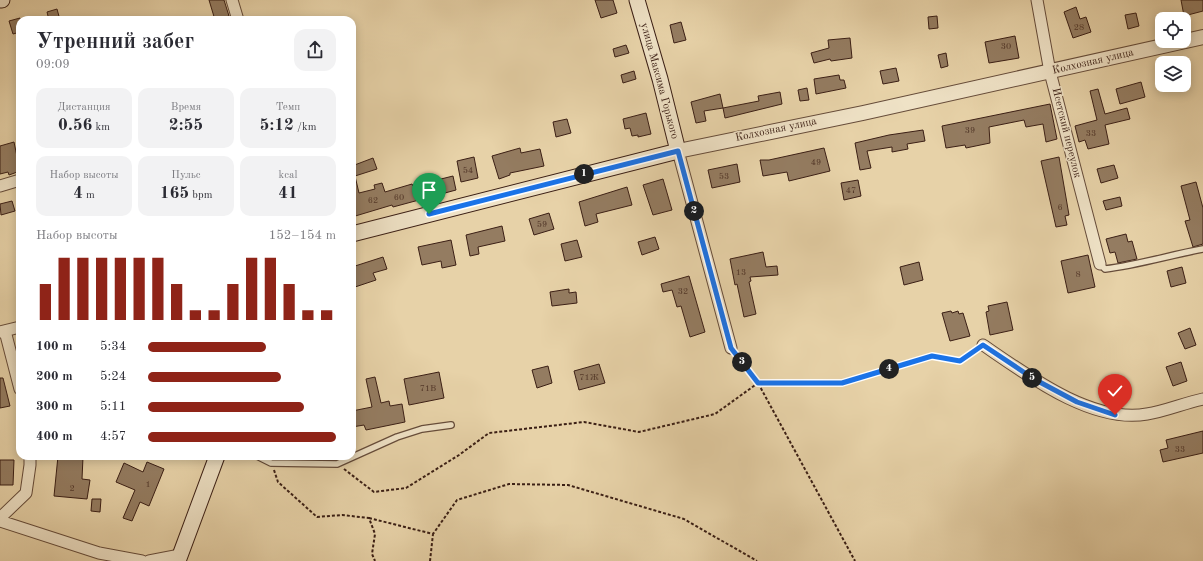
<!DOCTYPE html>
<html lang="ru">
<meta charset="utf-8">
<style>
:root{--surface:#fff;--page:#f2f2f3;--text:#2b2b33;--muted:#7c7c81;--accent:#8f2418}
body{margin:0;font-family:"Old Standard TT",serif;background:var(--page);color:var(--text);height:100vh;display:flex;flex-direction:column;font-size:15px;white-space:nowrap}
*{box-sizing:border-box;margin:0}
p{font-size:13px;color:var(--muted)}
.icon{flex:none;width:22px;height:22px;fill:none;stroke:currentColor;stroke-width:2;stroke-linecap:round;stroke-linejoin:round}
.map{position:relative;flex:1;overflow:hidden}
.panel{position:absolute;left:16px;top:16px;width:340px;height:444px;display:flex;flex-direction:column;background:var(--surface);border-radius:12px;box-shadow:0 2px 10px #0003}
.panel>*{flex:none}
.tools{position:absolute;left:1155px;top:12px;display:grid;gap:8px}
.tools a{display:grid;place-items:center;width:36px;height:36px;border-radius:8px;background:var(--surface);box-shadow:0 2px 10px #0003;font-size:20px}
.pin{position:absolute;display:grid;place-items:center;width:34px;height:34px;color:#fff;margin:-41px -17px;border-radius:50% 50% 50% 0;rotate:-45deg;box-shadow:0 0 4px #0007}
.pin .icon{rotate:45deg}
.km{position:absolute;width:20px;height:20px;margin:-10px;border-radius:50%;background:#222;color:#fff;font-size:11px;line-height:20px;text-align:center}
.round{display:grid;place-items:center;flex:none;width:42px;height:42px;border-radius:12px;background:var(--page)}
.overview{display:flex;align-items:center;justify-content:space-between;height:68px;padding:0 20px}
h1{font-size:22px;font-weight:800;line-height:30px}
.metrics{display:grid;grid-template-columns:repeat(3,1fr);gap:6px;height:68px;padding:4px 20px}
.metrics div{display:grid;align-content:center;border-radius:10px;background:var(--page);text-align:center}
.metrics b{font-size:17px;font-weight:800}
.metrics small{font-size:11px;font-weight:400}
.metrics p{font-size:11px}
.chart{height:112px;padding:8px 20px}
.chart p{display:flex;justify-content:space-between}
.chart svg{width:100%;height:72px;margin-top:4px;stroke:var(--accent);stroke-width:6}
ul{padding:0 20px;list-style:none;font-size:13px}
li{display:grid;grid-template-columns:64px 48px 1fr;align-items:center;height:30px}
li i{height:10px;border-radius:5px;background:var(--accent)}
.map>svg:first-child{display:block}
.building{fill:#947c61;stroke:#3b1f15}
.lines{fill:none;stroke-linecap:round;stroke-linejoin:round}
.service-casing{stroke:#664c3a;stroke-width:8}
.minor-casing{stroke:#664c3a;stroke-width:13}
.tertiary-casing{stroke:#664c3a;stroke-width:16}
.secondary-casing{stroke:#3b1f15;stroke-width:17}
.path{stroke:#3b1f15;stroke-width:2;stroke-dasharray:3 2;stroke-linecap:butt}
.service{stroke:#efe2c6;stroke-width:5.5}
.minor{stroke:#efe2c6;stroke-width:11}
.tertiary{stroke:#efe2c6;stroke-width:14}
.secondary{stroke:#efe2c6;stroke-width:15}
.route-casing{stroke:#fff;stroke-width:8}
.route{stroke:#1a73e8;stroke-width:5}
.labels{text-anchor:middle;dominant-baseline:central;stroke-width:3;stroke-linejoin:round;paint-order:stroke}
.number-label{font-size:9px;fill:#513628}
.street-label{font-size:11px;fill:#3b1f15;stroke:#efe2c6}
</style>
<div class="map">
<svg width="1203" height="561" viewBox="0 0 1203 561">
<rect width="100%" height="100%" fill="#e7d2a8"/>
<filter id="stains"><feTurbulence type="fractalNoise" baseFrequency=".005" numOctaves="4"/><feColorMatrix values="0 0 0 0 .2 0 0 0 0 .09 0 0 0 0 .02 0 0 0 .5 -.17"/></filter>
<radialGradient id="worn" r=".72"><stop offset=".6" stop-color="#630" stop-opacity="0"/><stop offset="1" stop-color="#630" stop-opacity=".3"/></radialGradient>
<path class="building" d="M209,0H224L229,16L215,20Z
M595,0H613L617,13L601,18Z
M1181,0H1203V11L1184,16Z
M1076,7L1080,19L1086,17L1091,32L1073,38L1064,12Z
M57,9L60,20H49L47,12Z
M1136,13L1139,26L1128,29L1125,15Z
M937,16L938,28L929,29L928,17Z
M20,18V32L13,34L9,21Z
M681,22L686,40L674,43L670,25Z
M1015,36L1019,58L989,63L985,42Z
M850,38L852,58L831,61L830,59L814,63L811,53L829,48L828,40Z
M626,45L629,53L615,57L613,49Z
M946,53L948,66L941,68L938,55Z
M896,68L899,81L883,84L880,71Z
M634,71L636,79L623,83L621,75Z
M839,75L840,80H844L846,88L816,94L814,79Z
M1141,82L1145,97L1120,104L1116,89Z
M807,88L809,100L800,101L798,90Z
M1098,89L1105,114L1127,108L1130,119L1105,125L1109,144L1088,149L1085,140L1079,142L1075,126L1097,120L1090,91Z
M780,92L782,104L725,118L723,108L759,101L758,96Z
M720,94L723,108L704,111L706,121L696,123L691,102Z
M1050,104L1057,139L1046,142L1043,124L1026,127L1024,120L989,127L990,143L966,148L965,145L946,148L942,126Z
M646,113L651,134L638,137V135L632,136L630,128L625,129L623,119Z
M567,119L571,133L556,137L553,122Z
M923,130L925,141L907,144L908,149L892,152V147L867,151L871,168L860,170L855,143L889,135Z
M14,142L20,171L9,175L8,172L0,174V146Z
M520,148L521,153L540,149L544,166L510,173V175L499,179L492,156Z
M824,148L830,171L789,181L787,172L763,176L760,160H769Z
M474,157L478,178L461,182L457,161Z
M1059,157L1069,215L1065,216L1067,225L1056,227L1041,161Z
M373,158L377,169L355,176L359,193L375,189L374,185L382,183L385,192L412,184L413,186L453,176L456,190L393,207L392,205L352,217V166Z
M737,164L740,182L712,188L708,170Z
M1114,165L1118,178L1101,183L1097,169Z
M663,179L672,210L653,215L643,185Z
M858,180L861,196L844,200L841,183Z
M1196,182L1203,208V244L1193,247L1185,221L1190,220L1181,186Z
M627,187L632,205L596,214L598,222L585,226L579,202Z
M1120,197L1122,206L1106,210L1103,201Z
M12,201L15,211L1,215L0,204Z
M549,213L554,229L534,235L529,219Z
M502,226L505,241L478,247L479,254L470,256L466,235Z
M1126,234L1128,242L1132,241L1137,259L1118,263L1115,252L1110,253L1106,239Z
M655,237L659,249L642,255L638,242Z
M451,240L456,265L442,268L441,261L422,265L418,247Z
M577,240L582,257L565,261L561,244Z
M763,252L766,267L777,266L778,275L750,277L751,281L749,282L756,314L744,317L737,284L735,285L730,259Z
M1088,255L1095,287L1068,293L1061,261Z
M383,257L387,269L373,273L376,280L352,288V267Z
M919,262L923,280L904,285L900,267Z
M1182,267L1186,283L1171,287L1167,271Z
M689,276L705,332L690,337L681,306L677,307L672,290L663,292L661,284Z
M569,289V293L576,292L577,303L552,306L550,292Z
M1007,302L1013,330L990,335L986,312L989,311L988,306Z
M951,311L952,313L958,311L959,314L963,313L970,336L950,341L942,313Z
M1190,328L1196,345L1185,349L1178,333Z
M1181,362L1187,381L1173,386L1166,367Z
M599,364L605,383L579,390L574,371Z
M548,366L552,383L537,388L532,370Z
M439,372L444,398L409,405L404,379Z
M375,377L381,403L389,401L390,406L402,404L405,422L366,430L364,425L352,427V411L372,407L366,379Z
M0,378H3L10,406L0,408Z
M1203,431V453L1163,462L1160,450L1168,448L1166,440Z
M58,456L83,457L82,479L90,480L87,499L54,496Z
M0,460H14L13,485H0Z
M147,462L164,469L149,506L140,502L132,521L123,518L135,490L116,482L124,463L143,472Z
M92,499H101L100,512L91,511Z"/>
<g class="lines">
<defs>
<path id="service" d="M1100,264L1105,269C1138,265 1170,255 1203,249
M257,456L271,463L337,464L397,437L422,429L451,425"/>
<path id="minor" d="M232,0L238,20
M1037,0L1050,72L1100,264
M678,151L731,348
M0,186L20,180
M5,331L20,389
M0,332L20,327
M983,345C1027,375 1092,424 1147,414C1166,411 1184,403 1203,399
M0,518L26,493L30,465V456
M0,521L99,553L142,561
M149,561L180,555"/>
<path id="tertiary" d="M678,151L863,113L1203,37"/>
<path id="secondary" d="M0,0H2
M352,234L678,151L660,79L637,0
M178,561L217,456"/>
</defs>
<use href="#service" class="service-casing"/>
<use href="#minor" class="minor-casing"/>
<use href="#tertiary" class="tertiary-casing"/>
<use href="#secondary" class="secondary-casing"/>
<path class="path" d="M737,356L758,383L855,561
M344,469L374,492L406,488L459,455L489,433L584,422L639,432L715,414L758,383H842L932,356L959,361L974,351
M274,470L278,482L317,517L342,515L369,518L375,534L372,554L375,561
M369,518L433,534L457,500L509,484L568,485L684,519L757,561
M430,561L433,534"/>
<use href="#service" class="service"/>
<use href="#minor" class="minor"/>
<use href="#tertiary" class="tertiary"/>
<use href="#secondary" class="secondary"/>
</g>
<g class="lines">
<defs>
<path id="route" d="M429,214L678,151L731,348L758,383H842L932,356L960,361L983,345L1034,379L1077,402L1115,415"/>
</defs>
<use href="#route" class="route-casing"/>
<use href="#route" class="route"/>
</g>
<g class="labels">
<g class="number-label">
<text x="1079" y="27">28</text>
<text x="1006" y="46">30</text>
<text x="970" y="130">39</text>
<text x="1091" y="133">33</text>
<text x="816" y="162">49</text>
<text x="468" y="170">54</text>
<text x="724" y="176">53</text>
<text x="851" y="190">47</text>
<text x="399" y="197">60</text>
<text x="373" y="200">62</text>
<text x="1060" y="207">6</text>
<text x="542" y="224">59</text>
<text x="741" y="272">13</text>
<text x="1078" y="274">8</text>
<text x="683" y="291">32</text>
<text x="589" y="377">71Ж</text>
<text x="428" y="388">71В</text>
<text x="1180" y="449">33</text>
<text x="148" y="484">1</text>
<text x="72" y="488">2</text>
</g>
<g class="street-label">
<text transform="translate(1093 62) rotate(-13)">Колхозная улица</text>
<text transform="translate(659 81) rotate(75)">улица Максима Горького</text>
<text transform="translate(776 130) rotate(-12)">Колхозная улица</text>
<text transform="translate(1066 133) rotate(76)">Исетский переулок</text>
</g>
</g>
<rect width="100%" height="100%" filter="url(#stains)"/>
<rect width="100%" height="100%" fill="url(#worn)"/>
</svg>
<div class="tools">
<a><svg class="icon" aria-label="locate" viewBox="0 0 24 24"><circle cx="12" cy="12" r="6"/><path d="M12 2v4M12 18v4M2 12h4M18 12h4"/></svg></a>
<a><svg class="icon" aria-label="layers" viewBox="0 0 24 24"><path d="M12 4l9 5-9 5-9-5zM3 14l9 5 9-5"/></svg></a>
</div>
<div class="pin" style="left:429px;top:214px;background:#1e9e55"><svg class="icon" aria-label="arrive" viewBox="0 0 24 24"><path d="M6 21V4h12l-3 4 3 4H6"/></svg></div>
<div class="pin" style="left:1115px;top:415px;background:#d93025"><svg class="icon" aria-label="check" viewBox="0 0 24 24"><path d="M5 12l5 5 9-10"/></svg></div>
<b class="km" style="left:584px;top:174px">1</b>
<b class="km" style="left:694px;top:211px">2</b>
<b class="km" style="left:742px;top:362px">3</b>
<b class="km" style="left:889px;top:369px">4</b>
<b class="km" style="left:1032px;top:378px">5</b>
<section class="panel">
<div class="overview"><div><h1>Утренний забег</h1><p>09:09</p></div><a class="round"><svg class="icon" aria-label="share" viewBox="0 0 24 24"><path d="M12 15V3M7 8l5-5 5 5M5 13v7h14v-7"/></svg></a></div>
<div class="metrics">
<div><p>Дистанция</p><b>0.56<small> km</small></b></div>
<div><p>Время</p><b>2:55</b></div>
<div><p>Темп</p><b>5:12<small> /km</small></b></div>
</div>
<div class="metrics">
<div><p>Набор высоты</p><b>4<small> m</small></b></div>
<div><p>Пульс</p><b>165<small> bpm</small></b></div>
<div><p>kcal</p><b>41</b></div>
</div>
<div class="chart"><p><span>Набор высоты</span>152–154 m</p>
<svg viewBox="0 0 160 44" preserveAspectRatio="none"><path d="M5 44V22M15 44V6M25 44V6M35 44V6M45 44V6M55 44V6M65 44V6M75 44V22M85 44V38M95 44V38M105 44V22M115 44V6M125 44V6M135 44V22M145 44V38M155 44V38"/></svg>
</div>
<ul>
<li><b>100 m</b>5:34<i style="width:63%"></i></li>
<li><b>200 m</b>5:24<i style="width:71%"></i></li>
<li><b>300 m</b>5:11<i style="width:83%"></i></li>
<li><b>400 m</b>4:57<i style="width:100%"></i></li>
</ul>
</section>
</div>
